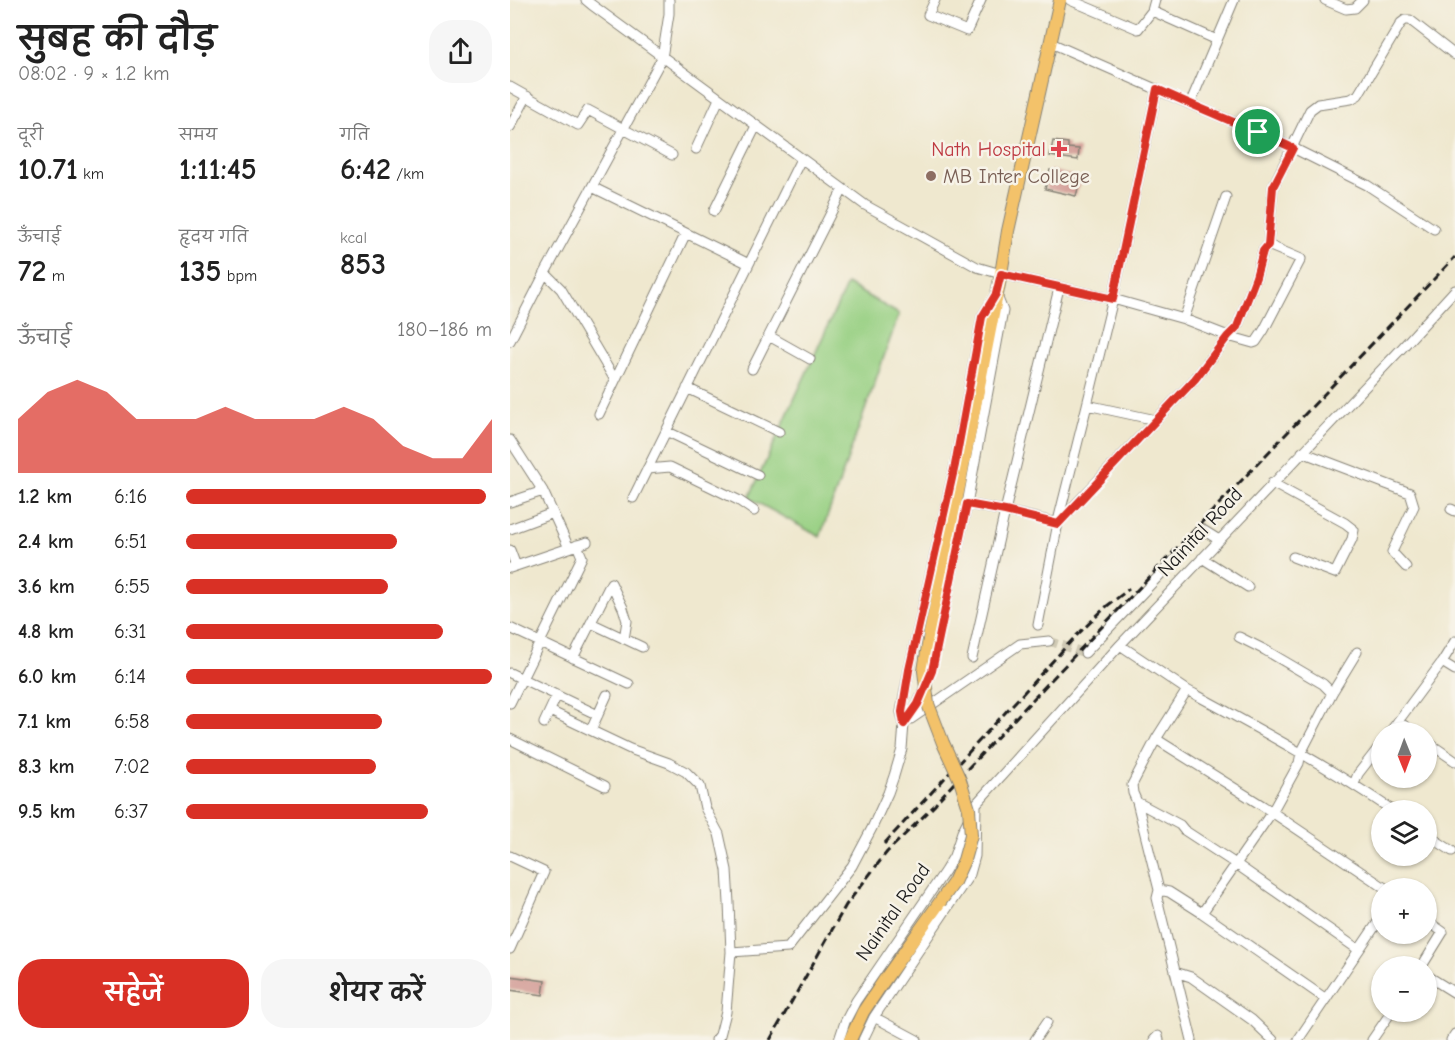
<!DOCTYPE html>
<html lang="hi">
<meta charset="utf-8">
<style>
:root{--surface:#fff;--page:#f6f6f6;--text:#222;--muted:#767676;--accent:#d93025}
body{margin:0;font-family:"Comic Neue","Playpen Sans Deva",sans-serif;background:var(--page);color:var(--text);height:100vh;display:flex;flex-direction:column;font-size:22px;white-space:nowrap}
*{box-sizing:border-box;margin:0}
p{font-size:20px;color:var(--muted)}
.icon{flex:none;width:33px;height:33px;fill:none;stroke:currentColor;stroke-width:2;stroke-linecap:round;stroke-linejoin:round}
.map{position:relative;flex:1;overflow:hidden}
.details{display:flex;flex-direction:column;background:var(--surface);width:510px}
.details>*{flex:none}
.needle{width:39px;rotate:179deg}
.fabs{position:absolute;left:861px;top:722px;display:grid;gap:12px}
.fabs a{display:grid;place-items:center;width:66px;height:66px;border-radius:50%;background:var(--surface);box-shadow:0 2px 4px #0004;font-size:30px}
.pin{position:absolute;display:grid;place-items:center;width:51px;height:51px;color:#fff;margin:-26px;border:3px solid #fff;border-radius:50%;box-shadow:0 2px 6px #0007}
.round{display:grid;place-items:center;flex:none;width:63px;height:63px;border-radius:24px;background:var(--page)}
.overview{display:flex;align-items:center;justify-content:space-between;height:102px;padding:0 18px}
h1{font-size:33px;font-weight:600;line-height:45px}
.figures{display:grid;grid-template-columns:repeat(3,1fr);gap:9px;height:102px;padding:6px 18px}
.figures div{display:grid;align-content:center}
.figures b{font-size:30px;font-weight:600}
.figures small{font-size:16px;font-weight:400}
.figures p{font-size:16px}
.chart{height:168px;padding:12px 18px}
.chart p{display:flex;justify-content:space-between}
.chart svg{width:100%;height:108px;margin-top:6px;fill:var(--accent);opacity:.7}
.action{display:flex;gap:12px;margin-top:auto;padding:12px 18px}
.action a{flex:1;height:69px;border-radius:24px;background:var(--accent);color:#fff;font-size:24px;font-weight:600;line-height:69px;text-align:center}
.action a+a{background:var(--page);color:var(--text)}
ul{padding:0 18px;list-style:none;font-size:20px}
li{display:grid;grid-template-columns:96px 72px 1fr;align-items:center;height:45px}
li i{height:15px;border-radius:8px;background:var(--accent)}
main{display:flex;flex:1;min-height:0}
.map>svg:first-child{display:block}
.green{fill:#98d083;stroke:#5a7650;stroke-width:1.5}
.building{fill:#d19993}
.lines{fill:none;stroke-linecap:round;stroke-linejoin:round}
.minor-tunnel{stroke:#cfc9b4;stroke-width:9;stroke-dasharray:9 4.5;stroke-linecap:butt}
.minor-casing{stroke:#868276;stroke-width:11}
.major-casing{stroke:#868276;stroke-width:14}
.minor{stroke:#fff;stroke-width:9}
.major{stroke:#f3c26a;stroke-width:12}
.rail{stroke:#1c1c1c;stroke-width:3;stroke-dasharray:9 4.5;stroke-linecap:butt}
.major-bridge-casing{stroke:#868276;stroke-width:14;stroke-linecap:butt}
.major-bridge{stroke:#f3c26a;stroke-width:12}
.route-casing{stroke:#fff;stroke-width:12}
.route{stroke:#d93025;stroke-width:8}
.health-dot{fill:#e0444e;stroke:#f7f3e8;stroke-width:2}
.education-dot{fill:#8d6e63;stroke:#f7f3e8;stroke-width:2}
.labels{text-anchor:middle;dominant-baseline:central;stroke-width:5;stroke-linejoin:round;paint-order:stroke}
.health-label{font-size:20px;fill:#be3a42;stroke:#f7f3e8;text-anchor:end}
.education-label{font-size:20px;fill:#785e54;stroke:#f7f3e8;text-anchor:start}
.street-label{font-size:20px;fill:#1c1c1c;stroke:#f7f3e8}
</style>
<main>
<section class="details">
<div class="overview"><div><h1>सुबह की दौड़</h1><p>08:02 · 9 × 1.2 km</p></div><a class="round"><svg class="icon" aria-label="share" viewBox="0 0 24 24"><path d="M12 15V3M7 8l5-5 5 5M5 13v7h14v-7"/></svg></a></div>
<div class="figures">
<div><p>दूरी</p><b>10.71<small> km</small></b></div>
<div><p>समय</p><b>1:11:45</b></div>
<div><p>गति</p><b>6:42<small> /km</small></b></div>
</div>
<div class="figures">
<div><p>ऊँचाई</p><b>72<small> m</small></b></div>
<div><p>हृदय गति</p><b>135<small> bpm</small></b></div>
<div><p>kcal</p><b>853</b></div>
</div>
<div class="chart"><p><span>ऊँचाई</span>180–186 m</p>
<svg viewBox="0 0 160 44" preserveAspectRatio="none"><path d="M0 44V22L10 11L20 6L30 11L40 22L50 22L60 22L70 17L80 22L90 22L100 22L110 17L120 22L130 33L140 38L150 38L160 22V44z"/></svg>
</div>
<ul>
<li><b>1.2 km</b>6:16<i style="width:98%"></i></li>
<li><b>2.4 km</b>6:51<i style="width:69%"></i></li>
<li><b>3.6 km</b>6:55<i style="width:66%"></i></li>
<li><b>4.8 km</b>6:31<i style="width:84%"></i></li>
<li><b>6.0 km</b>6:14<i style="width:100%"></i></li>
<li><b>7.1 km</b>6:58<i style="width:64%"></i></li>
<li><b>8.3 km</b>7:02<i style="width:62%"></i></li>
<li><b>9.5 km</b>6:37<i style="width:79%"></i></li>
</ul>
<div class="action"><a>सहेजें</a><a>शेयर करें</a></div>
</section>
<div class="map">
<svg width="945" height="1040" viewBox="0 0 945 1040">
<rect width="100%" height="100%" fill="#f7f3e8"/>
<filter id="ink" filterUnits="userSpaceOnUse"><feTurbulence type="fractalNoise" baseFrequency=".0167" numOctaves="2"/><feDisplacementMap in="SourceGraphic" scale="12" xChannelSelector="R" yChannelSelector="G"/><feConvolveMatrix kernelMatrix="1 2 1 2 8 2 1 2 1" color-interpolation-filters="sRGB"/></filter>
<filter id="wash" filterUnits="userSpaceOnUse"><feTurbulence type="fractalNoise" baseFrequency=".008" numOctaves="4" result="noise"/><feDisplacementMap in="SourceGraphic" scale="24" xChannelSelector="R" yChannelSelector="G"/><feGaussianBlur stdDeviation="1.35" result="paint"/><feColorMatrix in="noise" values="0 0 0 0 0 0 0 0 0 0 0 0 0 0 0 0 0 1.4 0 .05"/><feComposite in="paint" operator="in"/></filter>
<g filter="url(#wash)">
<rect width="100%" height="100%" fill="#efe8cf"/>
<path class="green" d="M337,284L389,314L310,537L239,498Z"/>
<g id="blocks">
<path class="building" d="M543,141L558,143V148L569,149L568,160L540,156Z
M540,170L571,178L566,196L535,189Z
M0,976L35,981L33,995L0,990Z"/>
</g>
</g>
<g filter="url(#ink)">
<use href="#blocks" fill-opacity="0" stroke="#868276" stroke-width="1.5"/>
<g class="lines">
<path class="minor-tunnel" d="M539,641L575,653"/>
<defs>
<path id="minor" d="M76,0L82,5L355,205L467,267L491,274L603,299L674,319L718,336L743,343L746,342L754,330L791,259L758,245
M425,0L418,15L457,31L471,0
M560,0L628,29L642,11L645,0
M815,0L836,9L845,8L853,0
M642,11L707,40
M541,43L680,104L748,132L783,148L857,185L924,229
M0,87L68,125L78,110L162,155
M647,89L603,299L577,405L646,420L685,379L718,336L727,327L746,277L753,251L758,245L763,187L800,110L808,104L841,99L848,95L891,23L895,20H900L945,55
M680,104L724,0
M0,127L17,96
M186,149L209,99
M82,187L239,264
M204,211L246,126
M35,273L51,289L105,380
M674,319L716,197
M259,336L300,359
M0,341L35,273L152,58L159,14V0
M242,369L333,189
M177,388L269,432
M89,414L176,233
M156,431L248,475
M0,440L33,491L59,548
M792,452L900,493L904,506L882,552L896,567
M137,469L160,467L228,500L244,511
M762,483L835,523L844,530L842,539L825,573L783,557
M123,498L291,159
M0,502L33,491
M457,504L495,511L548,523L528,625
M941,509L945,511
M548,521L577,405
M548,523L646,420
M0,529L43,513
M0,550L6,566
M692,558L738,587
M0,568L77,542
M101,583L113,608L117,621L114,639
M81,623L132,647
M0,628L119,684
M729,637L755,650L813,684L822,693
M610,645L677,690L646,739L753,806L875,888
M575,653L693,530L709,540
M63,658L101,583
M462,658L495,511L549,288
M932,662L945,670
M0,673L88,715
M677,690C747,728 816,765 882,810
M0,703L72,557L67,545
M40,711L120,749L159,763L176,772L190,786L195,808L209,834L217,870L219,903L221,952L216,1012L210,1035L206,1040
M401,719L510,644L539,641
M888,721L903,732
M34,723L47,695
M394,724L408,704L421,671L457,504L493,311L487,296
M81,730L97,695
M880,732L932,662L945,641
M0,739L95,786
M646,739L622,785L623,793L627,802L649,890L647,898L682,1040
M916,741L945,761
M844,784L848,774L872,743
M627,802L670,825L674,830L726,864L849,950
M916,834L942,851
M0,856L34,872L0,949
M649,890L659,892L692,913L816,999
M692,913L762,812L789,763L791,753L822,693L847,652
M221,952L278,948L342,866L362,828L378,793L384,776L392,749L394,724L391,712L399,670L445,465L472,317L485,296
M912,966L933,932L916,920
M665,972L681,977L742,1020L763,1040
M916,975L945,993
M364,1017L407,1040
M329,1040L335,1022L346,1001L435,871L444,856L452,832L466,804L610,645L892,348L945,290
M353,1040L364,1017L460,874L465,856L466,806
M525,1040L537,1022
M644,1040L648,1036L649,1040
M788,1040L872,916
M862,1040L882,1011
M941,1040L945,1034"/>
<path id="major" d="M420,633L491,274L498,231L550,0
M340,1040L353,1012L373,982L430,902"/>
</defs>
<use href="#minor" class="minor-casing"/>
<use href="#major" class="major-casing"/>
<use href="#minor" class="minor"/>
<use href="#major" class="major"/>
<path class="rail" d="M374,844L564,638L597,606L619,589
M260,1040L336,905L377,852L425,805L429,799L542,679L945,257"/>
<defs>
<path id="major-bridge" d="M420,633L414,671L418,704L433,743L450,780L459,809L461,835L454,860L444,882L430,902"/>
</defs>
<use href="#major-bridge" class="major-bridge-casing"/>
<use href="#major-bridge" class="major-bridge"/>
</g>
</g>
<g class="lines" filter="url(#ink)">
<defs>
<path id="route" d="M647,89C692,110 738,127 783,148L763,187L758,245L753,251L746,277L727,327L718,336L685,379L548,524L495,511L457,504L422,671L408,704L394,724L392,712L399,670L445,465L472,317L486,294L491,274L603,299Z"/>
</defs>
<use href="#route" class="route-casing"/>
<use href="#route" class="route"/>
</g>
<path class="health-dot" d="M546 140h6v6h6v6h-6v6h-6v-6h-6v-6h6z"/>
<circle class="education-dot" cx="421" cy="176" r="6"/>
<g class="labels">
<g class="health-label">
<text x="536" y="149">Nath Hospital</text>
</g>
<g class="education-label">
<text x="433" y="176">MB Inter College</text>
</g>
<g class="street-label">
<text transform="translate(690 532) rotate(-47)">Nainital Road</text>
<text transform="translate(383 912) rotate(-55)">Nainital Road</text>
</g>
</g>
</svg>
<div class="fabs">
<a><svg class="needle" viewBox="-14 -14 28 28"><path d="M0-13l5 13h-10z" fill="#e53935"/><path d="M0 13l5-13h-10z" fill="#767676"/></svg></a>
<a><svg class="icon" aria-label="layers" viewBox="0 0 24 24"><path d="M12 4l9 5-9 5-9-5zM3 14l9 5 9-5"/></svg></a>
<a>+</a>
<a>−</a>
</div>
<div class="pin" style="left:748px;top:132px;background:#1e9e55"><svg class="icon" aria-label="arrive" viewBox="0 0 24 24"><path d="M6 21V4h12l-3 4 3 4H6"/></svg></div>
</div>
</main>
